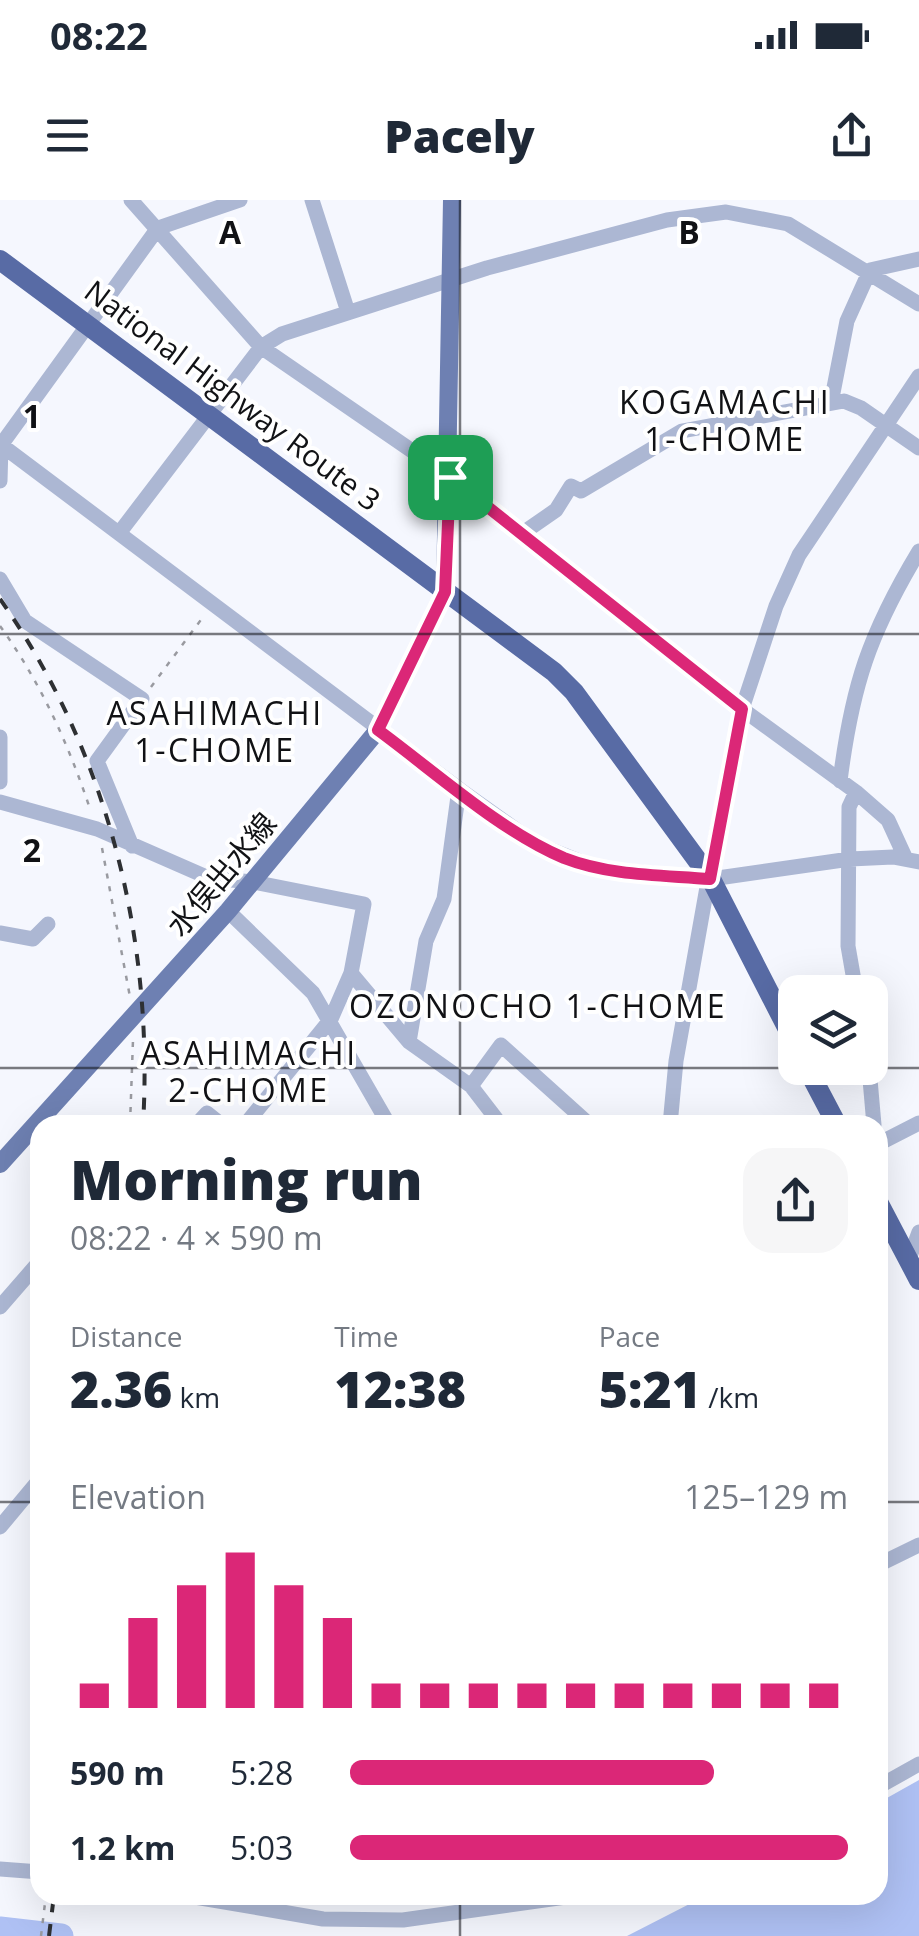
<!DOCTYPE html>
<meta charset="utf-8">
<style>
:root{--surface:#fff;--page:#f6f6f7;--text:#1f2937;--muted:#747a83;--accent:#db2777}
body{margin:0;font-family:"Open Sans","Noto Sans JP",sans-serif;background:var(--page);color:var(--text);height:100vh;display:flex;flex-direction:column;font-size:38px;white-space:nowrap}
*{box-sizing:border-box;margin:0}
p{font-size:32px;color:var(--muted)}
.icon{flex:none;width:55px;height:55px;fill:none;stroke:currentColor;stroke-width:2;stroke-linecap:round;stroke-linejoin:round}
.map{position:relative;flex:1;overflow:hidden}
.details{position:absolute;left:30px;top:915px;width:858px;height:790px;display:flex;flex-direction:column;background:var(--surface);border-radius:30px;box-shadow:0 10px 40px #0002}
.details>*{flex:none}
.controls{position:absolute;left:778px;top:775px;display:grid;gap:20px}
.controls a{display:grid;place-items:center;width:110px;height:110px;border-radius:20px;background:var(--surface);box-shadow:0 10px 40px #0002;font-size:50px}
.pin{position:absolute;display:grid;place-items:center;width:85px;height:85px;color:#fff;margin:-42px;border-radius:20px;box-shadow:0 5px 15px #0006}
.round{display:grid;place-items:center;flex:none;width:105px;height:105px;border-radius:30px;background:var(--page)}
.headline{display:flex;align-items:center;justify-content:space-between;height:170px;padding:0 40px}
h1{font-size:55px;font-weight:800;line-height:75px}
.stats{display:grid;grid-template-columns:repeat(3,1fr);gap:15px;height:170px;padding:10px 40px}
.stats div{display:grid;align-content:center}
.stats b{font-size:50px;font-weight:800}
.stats small{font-size:28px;font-weight:400}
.stats p{font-size:28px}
.chart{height:280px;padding:20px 40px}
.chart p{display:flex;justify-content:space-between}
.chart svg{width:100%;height:180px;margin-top:10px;stroke:var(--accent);stroke-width:6}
ul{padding:0 40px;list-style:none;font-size:32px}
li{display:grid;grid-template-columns:160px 120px 1fr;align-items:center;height:75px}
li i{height:25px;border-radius:12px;background:var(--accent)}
.status{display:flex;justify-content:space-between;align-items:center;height:70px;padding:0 50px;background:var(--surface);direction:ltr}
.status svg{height:28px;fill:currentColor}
header{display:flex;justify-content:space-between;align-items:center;height:130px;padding:0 40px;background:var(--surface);font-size:45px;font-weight:800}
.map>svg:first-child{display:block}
.water{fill:#afc1f4}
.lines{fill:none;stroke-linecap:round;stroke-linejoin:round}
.river{stroke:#afc1f4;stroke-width:25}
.path{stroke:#999aa0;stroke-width:2.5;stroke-dasharray:5 8;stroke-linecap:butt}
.minor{stroke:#acb7d3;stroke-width:15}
.major{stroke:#6e80b2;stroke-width:18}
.highway{stroke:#586ba5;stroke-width:20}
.rail{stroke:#2e3033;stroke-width:4;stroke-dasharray:12 12;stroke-linecap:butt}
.route-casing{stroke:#fff;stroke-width:20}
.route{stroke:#db2777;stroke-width:12}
.grid{fill:none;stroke:#111215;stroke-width:2.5;stroke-opacity:0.55}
.labels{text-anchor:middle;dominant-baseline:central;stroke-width:8;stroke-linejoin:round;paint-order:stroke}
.street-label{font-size:30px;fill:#111215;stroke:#fff}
.neighbourhood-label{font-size:32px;letter-spacing:2.5px;fill:#111215;stroke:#fff}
.grid-label{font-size:32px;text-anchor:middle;font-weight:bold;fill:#111215;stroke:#fff;stroke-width:8;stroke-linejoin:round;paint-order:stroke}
</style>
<div class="status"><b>08:22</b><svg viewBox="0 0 49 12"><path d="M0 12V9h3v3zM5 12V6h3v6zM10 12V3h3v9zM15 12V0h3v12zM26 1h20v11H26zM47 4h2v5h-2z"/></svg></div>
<header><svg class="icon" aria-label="menu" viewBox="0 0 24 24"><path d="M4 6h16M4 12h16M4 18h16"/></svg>Pacely<svg class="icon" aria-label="share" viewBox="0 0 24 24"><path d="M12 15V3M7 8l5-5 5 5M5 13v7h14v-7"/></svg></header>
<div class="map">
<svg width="919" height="1736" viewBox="0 0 919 1736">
<rect width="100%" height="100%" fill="#f5f7fe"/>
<path class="water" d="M919,1580V1736H627L707,1695H878V1603Z"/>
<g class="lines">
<path class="river" d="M0,1729L61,1736"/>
<path class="path" d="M0,426C41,483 69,545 91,612
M151,487L203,417
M102,648L130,797
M130,925L133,840
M41,1736L46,1695"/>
<path class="minor" d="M131,0L261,147L450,277L742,509L856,592L888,620L905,657
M312,0L348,112
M831,203L847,121L870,70L919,59
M0,244L459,589L536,644L597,668L711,679L850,659L893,657L919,662
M0,281L1,245L158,28L240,0
M120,332L261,147L282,134L487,68L667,20L726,12L788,24L919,104
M520,335L556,310L571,286L581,291L682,231L844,201L861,208L919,248
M0,379L25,421L142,499L97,561L132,646
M0,537V582
M840,581C852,486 869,434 919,351
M0,602L97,629L209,678L253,682L364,704L351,773
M228,711L313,793L389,925
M0,733L33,739L48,724
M856,792L848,746L849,607L856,592
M409,842L426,741L444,699L459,589
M869,868L874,925
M471,886L501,925
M196,925L207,913L222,925
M245,925L331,819L351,773L409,842L471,886L501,845L590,925
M670,925L676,861L717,631L742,509L776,406L799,355L919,176
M878,944L919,923
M909,1059L919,1032
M0,1107L40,1061
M0,1327L40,1279
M878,1365L919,1345
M878,1587L919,1564
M0,1669L40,1672
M183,1695L323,1719L403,1720L580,1695"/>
<path class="major" d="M0,964L228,711L378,530L445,392L452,0"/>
<path class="highway" d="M0,60L554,472L574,492L711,679L795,843
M807,868L837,925
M878,1002L919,1080"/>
<path class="rail" d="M0,399C108,552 154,740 143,925
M49,1736L54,1695"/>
</g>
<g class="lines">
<defs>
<path id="route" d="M450,277L742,509L710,679C662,675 610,676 564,658C500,631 434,571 378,530L445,392Z"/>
</defs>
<use href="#route" class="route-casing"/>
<use href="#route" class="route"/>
</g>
<path class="grid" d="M460,0V925M0,434H919M0,868H919M0,1302H40M878,1302H919M460,1695V1736"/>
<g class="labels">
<g class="street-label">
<text transform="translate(233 195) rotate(37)">National Highway Route 3</text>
<text transform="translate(221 674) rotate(-50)">水俣出水線</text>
</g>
<g class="neighbourhood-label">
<text x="725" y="201">KOGAMACHI<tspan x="725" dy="37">1-CHOME</tspan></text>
<text x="215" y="512">ASAHIMACHI<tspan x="215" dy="37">1-CHOME</tspan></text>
<text x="538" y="805">OZONOCHO 1-CHOME</text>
<text x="249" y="852">ASAHIMACHI<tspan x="249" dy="37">2-CHOME</tspan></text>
</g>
</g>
<g class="grid-label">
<text x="230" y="44">A</text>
<text x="689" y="44">B</text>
<text x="32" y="228">1</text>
<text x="32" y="662">2</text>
</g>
</svg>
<div class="controls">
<a><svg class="icon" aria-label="layers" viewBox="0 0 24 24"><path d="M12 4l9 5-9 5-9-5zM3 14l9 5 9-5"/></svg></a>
</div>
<div class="pin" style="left:450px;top:277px;background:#1e9e55"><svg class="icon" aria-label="arrive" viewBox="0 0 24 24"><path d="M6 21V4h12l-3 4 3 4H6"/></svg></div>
<section class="details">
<div class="headline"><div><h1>Morning run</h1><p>08:22 · 4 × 590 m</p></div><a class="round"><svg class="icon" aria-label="share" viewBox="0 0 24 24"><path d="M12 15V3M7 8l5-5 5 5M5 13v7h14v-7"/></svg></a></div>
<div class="stats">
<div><p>Distance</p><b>2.36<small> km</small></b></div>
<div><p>Time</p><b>12:38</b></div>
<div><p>Pace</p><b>5:21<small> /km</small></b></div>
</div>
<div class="chart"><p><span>Elevation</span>125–129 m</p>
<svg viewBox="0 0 160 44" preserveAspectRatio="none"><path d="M5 44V38M15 44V22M25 44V14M35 44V6M45 44V14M55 44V22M65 44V38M75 44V38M85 44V38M95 44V38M105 44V38M115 44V38M125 44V38M135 44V38M145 44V38M155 44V38"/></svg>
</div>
<ul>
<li><b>590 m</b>5:28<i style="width:73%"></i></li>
<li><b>1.2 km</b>5:03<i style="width:100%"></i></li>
</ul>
</section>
</div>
